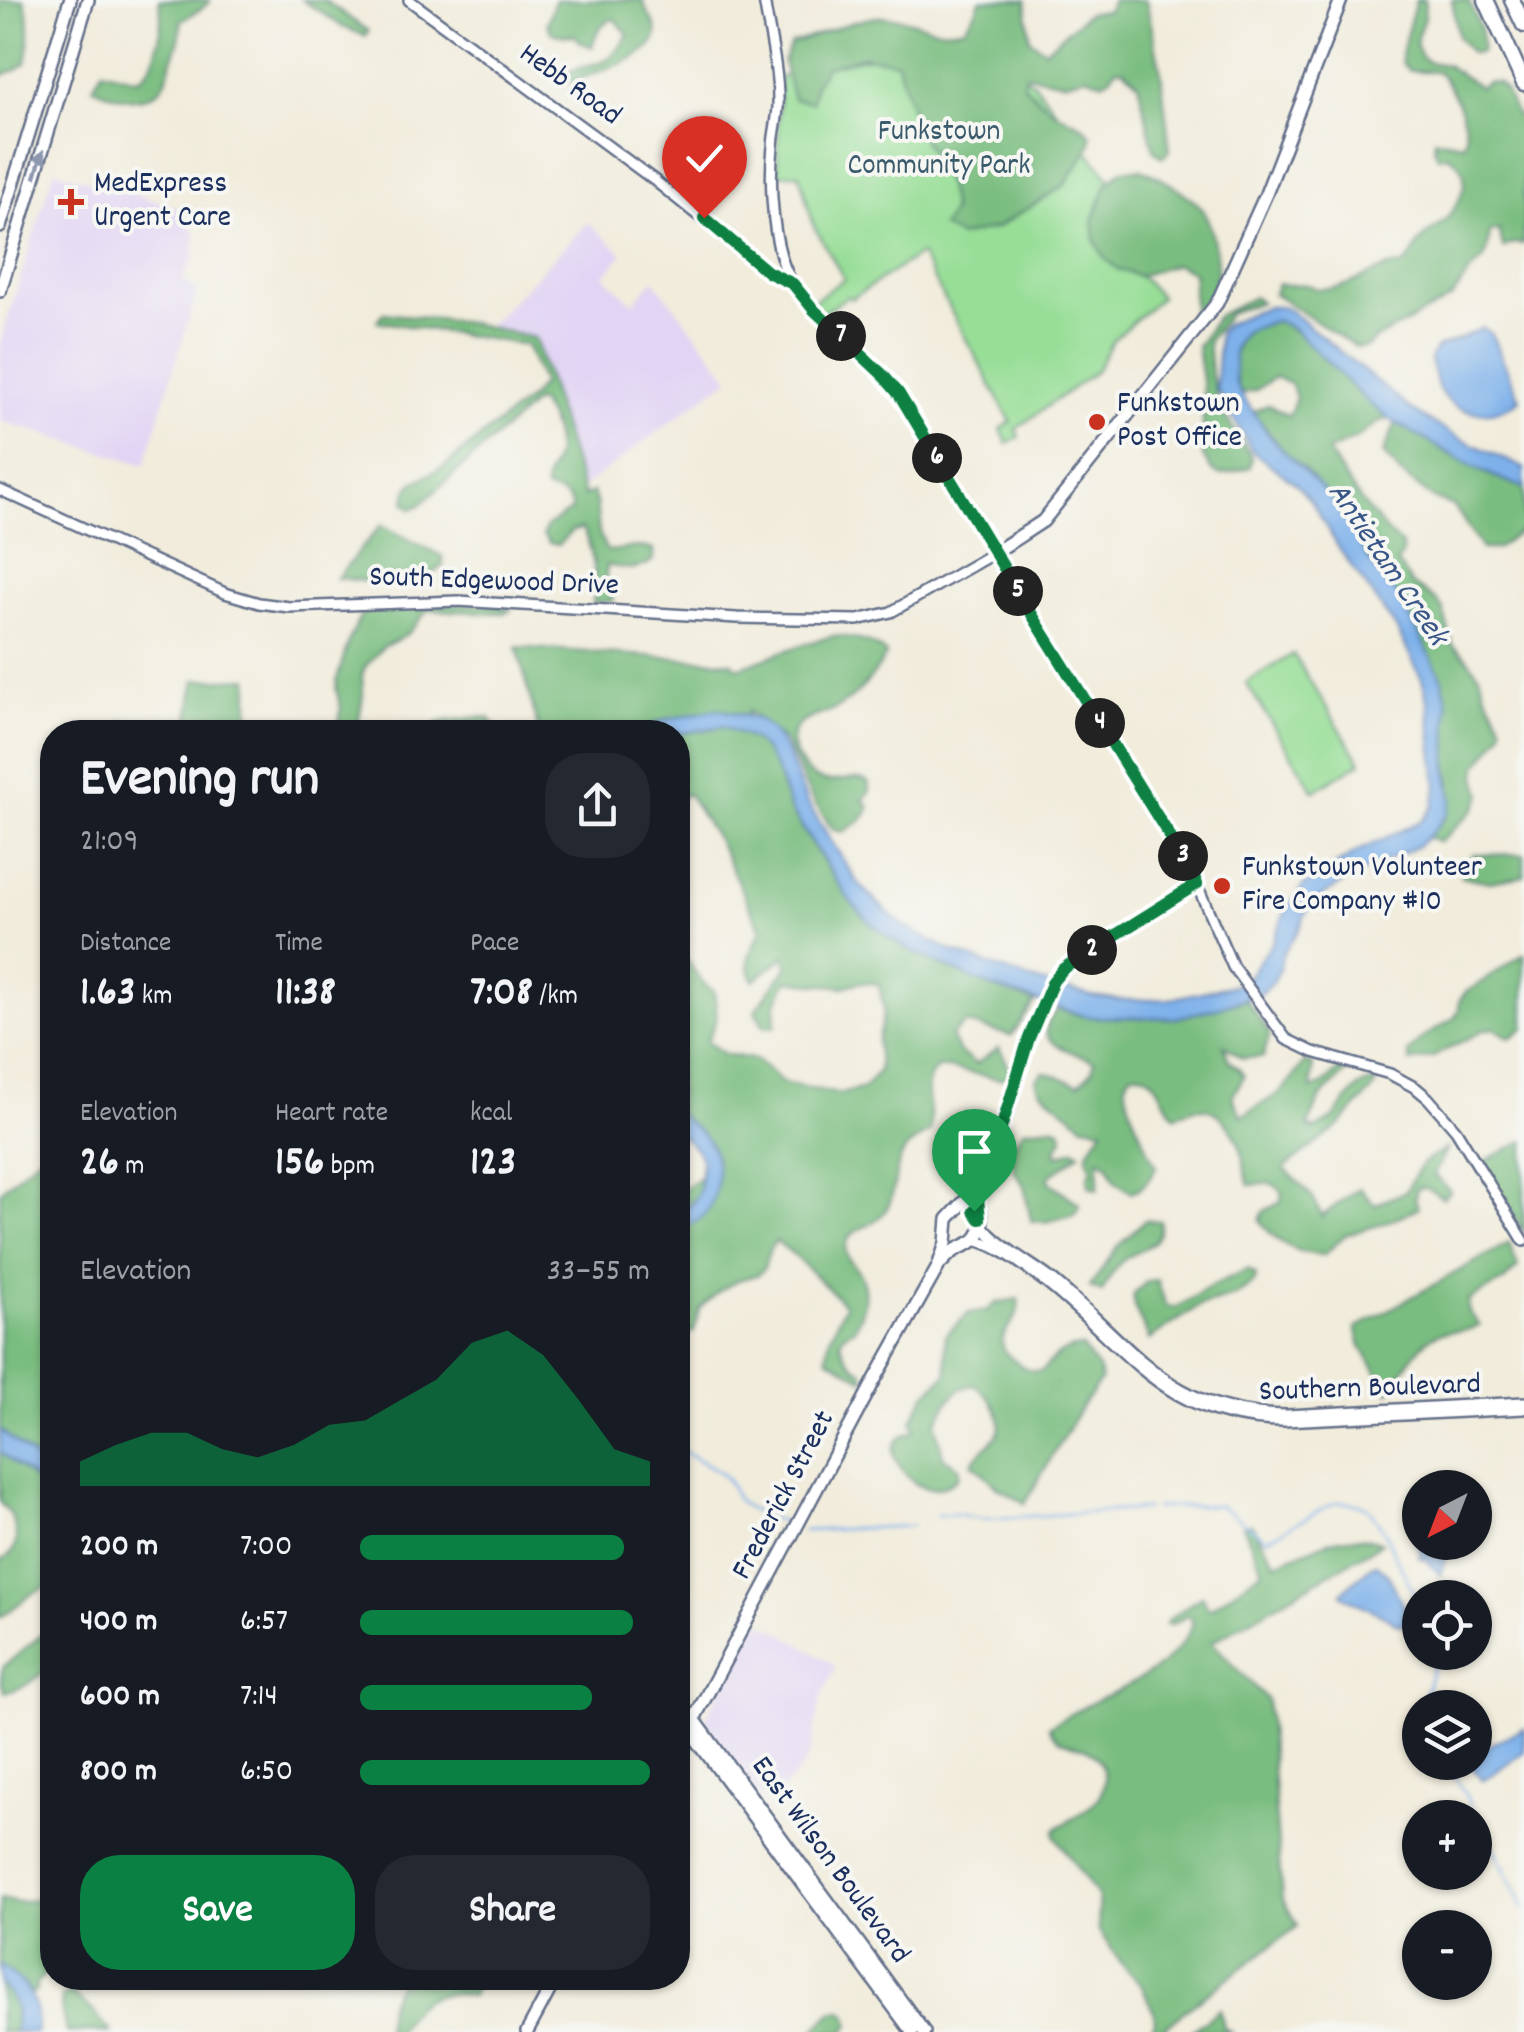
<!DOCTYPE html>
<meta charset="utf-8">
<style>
:root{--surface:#171b24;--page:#242831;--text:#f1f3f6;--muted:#9ea1a6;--accent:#0b8043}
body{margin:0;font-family:Dekko,sans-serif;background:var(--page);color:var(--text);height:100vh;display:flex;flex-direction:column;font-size:38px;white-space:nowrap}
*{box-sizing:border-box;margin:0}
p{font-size:32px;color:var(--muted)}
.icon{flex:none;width:55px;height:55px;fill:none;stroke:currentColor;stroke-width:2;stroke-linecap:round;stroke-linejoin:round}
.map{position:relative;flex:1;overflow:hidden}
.drawer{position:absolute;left:40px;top:720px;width:650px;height:1270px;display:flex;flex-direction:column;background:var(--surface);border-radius:40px;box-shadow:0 2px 8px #0004}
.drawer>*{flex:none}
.needle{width:65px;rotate:222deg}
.tools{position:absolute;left:1402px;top:1470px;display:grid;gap:20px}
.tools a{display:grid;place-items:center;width:90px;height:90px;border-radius:50%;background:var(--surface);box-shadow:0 2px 8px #0004;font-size:50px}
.pin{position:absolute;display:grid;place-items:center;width:85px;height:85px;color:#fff;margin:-102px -42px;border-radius:50% 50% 50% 0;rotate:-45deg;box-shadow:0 0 10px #0007}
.pin .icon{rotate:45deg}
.km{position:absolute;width:50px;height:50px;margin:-25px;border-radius:50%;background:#222;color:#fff;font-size:28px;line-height:50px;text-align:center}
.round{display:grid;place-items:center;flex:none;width:105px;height:105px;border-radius:40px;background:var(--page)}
.overview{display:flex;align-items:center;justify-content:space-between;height:170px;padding:0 40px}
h1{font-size:55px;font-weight:700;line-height:75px}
.stats{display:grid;grid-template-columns:repeat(3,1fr);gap:15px;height:170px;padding:10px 40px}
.stats div{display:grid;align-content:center}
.stats b{font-size:42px;font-weight:700}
.stats small{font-size:28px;font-weight:400}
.stats p{font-size:28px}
.chart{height:280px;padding:20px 40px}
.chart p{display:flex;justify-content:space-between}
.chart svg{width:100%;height:180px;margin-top:10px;fill:var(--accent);opacity:.7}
.cta{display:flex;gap:20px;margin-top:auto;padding:20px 40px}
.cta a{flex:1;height:115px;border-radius:40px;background:var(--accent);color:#fff;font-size:40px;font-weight:700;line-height:115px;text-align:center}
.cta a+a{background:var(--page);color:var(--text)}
ul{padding:0 40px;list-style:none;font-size:32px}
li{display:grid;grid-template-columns:160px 120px 1fr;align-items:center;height:75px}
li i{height:25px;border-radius:12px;background:var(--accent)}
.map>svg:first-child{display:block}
.built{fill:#e1d4f4}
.green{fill:#98de97;stroke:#5a867a;stroke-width:2.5}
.forest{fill:#7abd80;stroke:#4a766f;stroke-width:2.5}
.water{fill:#7eb1ea;stroke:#4c70a4;stroke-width:2.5}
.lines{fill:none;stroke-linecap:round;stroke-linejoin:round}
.stream{stroke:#7eb1ea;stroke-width:2.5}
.secondary-casing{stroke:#66718a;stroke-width:14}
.primary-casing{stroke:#66718a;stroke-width:16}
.highway-casing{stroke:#66718a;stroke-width:19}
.secondary{stroke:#fff;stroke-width:9}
.primary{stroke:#fff;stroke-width:11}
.highway{stroke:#fff;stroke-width:14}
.oneway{fill:#8d97ae}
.route-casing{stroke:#fff;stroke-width:20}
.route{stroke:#0b8043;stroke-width:12}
.poi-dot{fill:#c8321e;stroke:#f6f6f2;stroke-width:4}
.labels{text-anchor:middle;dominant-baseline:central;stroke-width:8;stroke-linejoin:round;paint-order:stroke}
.street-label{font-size:30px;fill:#1b2f5e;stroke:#f6f6f2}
.park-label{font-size:30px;fill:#3a5b6c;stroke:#f6f6f2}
.poi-label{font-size:30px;fill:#1b2f5e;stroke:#f6f6f2;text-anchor:start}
.water-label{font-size:32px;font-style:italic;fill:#395688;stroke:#f6f6f2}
</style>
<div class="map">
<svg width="1524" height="2032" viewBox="0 0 1524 2032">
<rect width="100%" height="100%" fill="#f6f6f2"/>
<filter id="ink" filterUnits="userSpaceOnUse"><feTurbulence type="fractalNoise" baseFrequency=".01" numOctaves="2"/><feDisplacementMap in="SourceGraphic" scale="20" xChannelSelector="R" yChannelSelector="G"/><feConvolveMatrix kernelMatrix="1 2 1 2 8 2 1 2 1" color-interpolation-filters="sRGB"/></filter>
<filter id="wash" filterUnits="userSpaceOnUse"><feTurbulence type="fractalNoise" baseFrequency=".0048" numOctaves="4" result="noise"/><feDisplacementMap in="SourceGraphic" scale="40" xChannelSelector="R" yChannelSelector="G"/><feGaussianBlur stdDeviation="2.25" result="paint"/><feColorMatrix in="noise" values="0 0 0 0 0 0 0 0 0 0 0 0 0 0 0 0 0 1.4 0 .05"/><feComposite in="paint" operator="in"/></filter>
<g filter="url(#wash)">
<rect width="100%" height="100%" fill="#f1ecdb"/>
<path class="built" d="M54,170L182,209L196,235L194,259L182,279L197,291L145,465L0,421V343Z
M588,222L623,254L604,276L633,303L654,280L730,378L579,490L534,341L483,331Z
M757,1623H763L784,1634L834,1665L835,1668L821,1698L811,1749L804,1766L784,1788L765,1799L758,1795L706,1721V1716Z"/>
<path class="green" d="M953,38L1033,82L1136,211L1106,243L1161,297L1113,340L1096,371L1016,429L1020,437L1007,444L1001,429L1011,422L920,254L851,299L848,296L822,313L812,302L844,279L813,224L799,173L777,175L780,77Z
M1293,654L1361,762L1314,791L1246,683Z"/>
<path class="forest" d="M0,0H24C31,20 30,42 26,63L16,70L0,76Z
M159,0H210C202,12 191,13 181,21C182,35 177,47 172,60C170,66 168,76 165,82C149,109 115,98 93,87L102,70L137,79C159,69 164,21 159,0Z
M302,0H324L368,31L365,36L343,27Z
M555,0H643C645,11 653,19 656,29C663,58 584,75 565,84L566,73C596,60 610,68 628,34L614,19C599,23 596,33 592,47L580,42L574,35L564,36L551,32L547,23Z
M980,0H1026L1030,39L1045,50L1088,13L1107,11L1113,0H1146L1161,72L1170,151L1163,157L1154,151L1138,83L1124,69H1115L1111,77L1103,82L1085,76L1065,82L1027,75L1023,84C1033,94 1044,104 1056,112C1069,121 1083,122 1091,135L1090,145L1065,185L996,228L959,237L942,227L952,210L948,190L942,170L918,132L897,62L863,56L826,67L815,84L812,102L793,99L783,62L791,44C819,35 861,15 889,17C920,18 930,36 965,27L976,11Z
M1416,0H1425L1424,18L1417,37L1416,46L1421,56L1428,62L1447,65L1479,87L1488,82L1498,83L1505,90L1524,130V244L1512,243L1503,248L1499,230L1490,232L1487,252L1483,260L1468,274L1452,298L1374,340L1367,347L1357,348L1274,294L1277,284C1287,287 1297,283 1307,285C1321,288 1308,289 1322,289C1346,289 1367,274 1389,267C1399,264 1394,270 1404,264C1413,258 1415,246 1422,239C1426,233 1435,230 1440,225C1460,206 1479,172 1447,155L1438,157L1434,148L1435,139L1464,144C1471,125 1452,86 1438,72L1409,70L1402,64L1401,54Z
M1452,0H1468C1476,16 1485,34 1481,52L1471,53L1458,37Z
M1141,169C1164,179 1184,190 1201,208C1208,216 1210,227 1213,238C1221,274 1220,289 1193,317V272L1176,264L1139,276L1119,270L1104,258L1095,241L1093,221L1107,183L1122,170Z
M1254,297L1260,302L1229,313L1208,341L1211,373L1219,407L1252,458L1250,467L1221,475L1212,471L1203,456V387L1197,347L1217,316Z
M383,313L471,323L535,338L584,496L593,492L596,502L599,532L606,550C623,553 632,542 653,550V560C638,573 624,568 607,565L606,577L613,601L593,603C597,580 594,550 582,529L572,531L558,545L549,543L543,535L547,526L572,510L570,501L563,495L545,489C544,476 552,469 555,457C559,440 550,411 536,401L420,505L412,509L405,502L407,492L412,484L446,465L530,398L542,383L526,345L377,321Z
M1277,321C1317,339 1354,391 1389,419L1380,421L1355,439L1328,451C1348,484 1372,520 1402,545V555L1397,563L1412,584L1437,601L1443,609L1453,645L1467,658L1479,674L1485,692L1503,726L1501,735L1478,766L1477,776L1482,794L1478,803L1473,811L1440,842L1428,837L1446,816L1451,785L1447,765L1448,702L1441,677L1401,600L1368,559L1347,520L1307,472L1285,454L1253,412L1268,405L1289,416L1296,397L1291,385L1275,377L1256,390L1241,394C1224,356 1234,326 1277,321Z
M1396,423L1479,470L1524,488V529L1496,549H1482L1454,506L1432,498L1400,473L1383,453Z
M381,525L442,556L443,566C413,593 373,581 337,578Z
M495,604L511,610L504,613L428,610L409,632L402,638L384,646L365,667L362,676L363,695L357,732H338L341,708L336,689L337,679L349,640L363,611L412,605Z
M833,636C849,636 876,642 886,654C876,675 854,700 833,710C822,715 806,717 798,726C784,741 800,771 816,778C833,787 852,773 868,782L870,791L863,801L870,806L866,815L859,822L843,832L833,830L811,797L785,742L748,711V716L718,709L664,720L637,732H539L517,647L733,662L734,666L741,667L804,644Z
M249,678V732H123L122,721L188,724L195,680Z
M479,717L489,718L495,725V732H413L424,730L441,722Z
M723,726L753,739L764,749L774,765L790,808L805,833L837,882L869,921L887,936L969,977L1035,1002L1011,1036L965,1023L951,1036L959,1052L976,1064L999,1048L1011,1070L1007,1077L999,1079L947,1068H937C918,1086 935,1110 930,1132C922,1138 911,1142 905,1150C892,1169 898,1198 882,1215C871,1228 844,1229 846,1251C846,1259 854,1264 858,1271C870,1291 864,1310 854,1329L845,1333L840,1341C844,1355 850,1365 863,1371L864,1380L827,1358C826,1339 837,1322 845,1305L794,1255L776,1241L770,1249L764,1268L757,1275L738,1280L718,1292L700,1309L694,1331L678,1338V1228L683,1227L717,1169L709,1142L678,1114V948L704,984L714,991L717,1017L707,1042L725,1054L757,1060L783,1083L840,1094L864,1088L879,1070L877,1043L884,1011L879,984L860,982L844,987L787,981L776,1005L775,1027L764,1026L755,1011L787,967L785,956L754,981C742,959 752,950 761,930L718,841L688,794L678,798V734Z
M1524,854V876L1490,882L1461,876L1473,855Z
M1524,954V1028L1510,1038L1494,1028L1484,1030L1433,1057L1410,1062L1408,1053L1421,1039L1454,1018L1459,1010V1001L1465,993Z
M1246,999L1270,1034L1263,1057L1242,1058L1224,1045L1229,1061L1238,1068L1244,1076L1232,1097L1242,1116L1281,1092L1305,1062L1313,1064L1311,1089L1324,1084L1339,1069L1347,1071L1321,1097L1308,1126L1315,1129C1321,1126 1326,1124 1331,1120C1347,1105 1350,1085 1376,1081L1374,1088L1337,1128L1284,1168L1312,1196L1322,1216L1359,1188L1375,1205L1406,1191L1422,1164L1447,1148L1434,1175L1450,1191L1443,1198L1426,1188H1417L1415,1198L1418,1208L1382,1224L1345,1235L1324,1255C1298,1255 1274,1242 1260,1220L1264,1211L1281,1202L1282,1192C1272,1179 1264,1185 1249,1185C1244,1174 1245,1164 1242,1153C1237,1134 1221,1108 1199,1108C1191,1108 1183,1113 1176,1116C1160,1102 1159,1069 1132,1073C1130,1075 1128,1077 1127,1080C1120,1094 1148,1151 1156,1166C1151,1179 1143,1189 1130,1192L1115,1180L1107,1163L1099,1159L1098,1189L1089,1186L1088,1177L1092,1168C1080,1150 1096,1144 1103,1128L1084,1125L1039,1089L1036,1080L1043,1072C1058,1075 1065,1080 1079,1084L1092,1071L1094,1061C1071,1050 1025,1043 1058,1009L1087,1017L1176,1018Z
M1053,1126L1062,1130L1063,1139L1057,1147V1156L1075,1149L1080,1153L1049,1177L1050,1182L1080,1205L1076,1214L1046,1222L1031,1221L1024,1186L1014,1170L1010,1149L1024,1129Z
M1524,1141V1233L1484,1164L1485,1161Z
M52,1144V1473L0,1430V1191Z
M700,1177C700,1195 695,1204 678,1211V1192Z
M1145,1220L1160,1221C1162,1251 1136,1246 1119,1264C1112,1271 1107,1282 1102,1292L1090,1287L1117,1247Z
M1509,1243L1518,1267L1504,1281L1469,1300L1468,1310L1479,1325C1466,1334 1452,1329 1438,1334C1420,1340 1399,1377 1389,1392L1361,1346L1356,1328Z
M1248,1269L1256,1275L1253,1283L1237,1295L1199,1306L1149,1340C1144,1323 1132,1313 1134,1294L1147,1281L1157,1280L1166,1306L1176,1308L1211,1286Z
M1018,1299C1024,1328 979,1336 1019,1364C1027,1370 1032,1372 1042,1371C1052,1358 1065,1347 1082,1347L1099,1370L1101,1380L1081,1407L1025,1503L1000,1489L972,1463C979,1452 988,1446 996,1437C1009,1419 989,1396 975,1385C952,1387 947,1405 936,1423L943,1457L959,1467V1477C940,1493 918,1492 904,1472C898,1463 889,1455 896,1443C899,1437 908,1433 915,1430L912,1420L926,1394L947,1374L945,1335L969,1313L988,1310L996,1303Z
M0,1452L52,1494V1584L32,1594L0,1618V1561C21,1552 18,1532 10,1514C7,1509 2,1506 0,1501C0,1491 0,1464 0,1452Z
M1251,1524L1276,1563C1311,1550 1345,1527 1382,1543L1212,1642L1267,1700L1282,1899L1298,1926L1188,2008L1160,2032H1148L1155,2023L1154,2013L1142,1986L1122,1964L1099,1931L1098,1897L1055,1836V1830C1075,1816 1108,1803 1104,1775C1102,1763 1098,1756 1087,1750C1071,1743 1057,1745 1049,1727C1098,1692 1166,1684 1193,1624L1189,1615L1173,1624H1166L1168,1620L1201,1596L1209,1609L1263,1570L1243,1526Z
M52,1626V1663C41,1677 23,1690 5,1692C0,1683 0,1675 4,1666Z
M52,1898V1967L35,1984L37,1989L32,1994L25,1985L0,1965V1899L15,1902Z
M405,1978H470L474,1987L471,1996C433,1988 414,2000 397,2032H385C387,2010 388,1993 405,1978Z
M0,1983C14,1994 19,2014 15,2032H0Z
M70,1992L93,2011L111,2032H66L61,2007L62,1997Z
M1220,2009L1224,2028L1231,2032H1191Z
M841,2010L848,2016L850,2025L844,2032H812L832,2012Z"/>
<path class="water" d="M1269,307H1281L1289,310L1413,411L1457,437L1524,468V488L1479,470L1389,419L1370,404L1294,329L1278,321L1271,322L1246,331L1238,340L1234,349V362L1235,381L1241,394L1271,438L1336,503L1368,559L1401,600L1441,677L1448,702L1447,765L1452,800L1446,816L1428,837L1416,847L1356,875L1316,900L1305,914L1300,928L1282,955L1280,968L1274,981L1261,993L1220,1007L1176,1018L1087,1017L989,986L915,953L887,936L869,921L850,901L790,808L774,765L764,749L753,739L723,726L678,734V732H637L664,720L718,709L757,719L771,729L779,740L787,753L807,802L857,882L891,916L906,927L951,951L1029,979L1092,996L1121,1000L1170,999L1239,984L1248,977L1274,940L1285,912L1303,886L1358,851L1423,820L1433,806L1437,787L1428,701L1422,679L1396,628L1340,550L1313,504L1296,484L1253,452L1216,388L1219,332L1225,325L1255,311Z
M1483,328L1491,333L1520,399C1498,419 1455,417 1440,391C1435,382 1433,369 1430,359L1435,349L1439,347Z
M678,1114C687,1122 702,1131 709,1142C721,1160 719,1196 706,1213C699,1222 688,1226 678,1228V1211C697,1204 700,1193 701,1173C701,1169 702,1160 700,1157C696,1146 685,1139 678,1133Z
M0,1430L52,1473V1494L0,1452Z
M1420,1537V1542L1450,1543L1440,1575L1426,1559L1419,1558L1421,1553L1416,1542Z
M1377,1564L1387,1573L1406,1610L1403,1625L1396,1624L1390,1619L1342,1595V1592L1371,1566Z
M1524,1728V1752L1484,1780H1481L1470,1763L1475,1762V1752Z
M0,1965C29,1987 37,1994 37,2032H15L16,2012L12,1998L0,1983Z"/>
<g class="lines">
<path class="stream" d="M678,1447C692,1460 712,1464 725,1477C732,1484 732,1492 737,1499C748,1512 772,1519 788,1524
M1155,1508L1219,1505L1267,1539L1332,1504L1339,1502L1362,1505L1369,1509L1387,1535L1392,1550L1420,1604
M937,1515L955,1514L984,1519L1147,1509
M802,1531L913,1526
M1421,1708L1437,1652
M1420,1712V1713
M1447,1762L1471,1805
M1475,1812L1524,1908"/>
</g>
</g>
<g filter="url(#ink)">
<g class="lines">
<defs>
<path id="secondary" d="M409,0L654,180L768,272L792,283
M0,490L225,593L259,603L289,607L458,601L737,618L858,620L891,612L994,553L899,394C868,353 820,326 792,282C772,250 769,183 773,146C774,130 779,115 778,100C778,67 769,32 764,0
M1197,885L1233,967L1286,1039L1313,1052L1390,1074L1416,1088L1428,1098L1456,1130L1524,1241
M982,1225C996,1245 1033,1264 1054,1281C1136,1348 1168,1414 1287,1415L1524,1402
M975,1240C1000,1246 1021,1264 1041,1279C1128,1346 1160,1420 1284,1421L1524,1409"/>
<path id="primary" d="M0,227L70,0
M0,291L88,0
M942,1262C954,1249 956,1250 970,1243C990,1234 979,1204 977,1188
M694,1719L924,2032
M688,1728L912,2032
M678,1749L873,1383L938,1267L946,1243L948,1219L977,1188L1006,1117L1029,1038L1053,981L1063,969L1079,958L1197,885L1192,872L994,553L1043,521L1217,303L1266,194L1341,0
M527,2032L556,1978"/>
<path id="highway" d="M1486,0L1524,83
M1512,0L1524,25"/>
</defs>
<use href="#secondary" class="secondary-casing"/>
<use href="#primary" class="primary-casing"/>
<use href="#highway" class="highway-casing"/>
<use href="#secondary" class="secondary"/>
<use href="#primary" class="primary"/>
<use href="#highway" class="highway"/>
</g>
<defs><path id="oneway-solid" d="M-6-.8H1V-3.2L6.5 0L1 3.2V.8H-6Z" transform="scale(2.5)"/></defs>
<use class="oneway" href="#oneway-solid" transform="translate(39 164) rotate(-73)"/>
</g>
<g class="lines" filter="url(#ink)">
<defs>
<path id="route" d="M704,218L768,272L793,284L814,310L882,374L899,394L1039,626L1192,872L1197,884L1079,958L1063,969L1053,981L1029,1038L1000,1132L977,1188L980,1219L974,1211"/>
</defs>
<use href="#route" class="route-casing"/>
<use href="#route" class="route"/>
</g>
<g class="poi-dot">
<path d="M66 187h10v10h10v10h-10v10h-10v-10h-10v-10h10z"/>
<circle cx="1097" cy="422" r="10"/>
<circle cx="1222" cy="886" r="10"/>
</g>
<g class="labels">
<g class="street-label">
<text transform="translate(569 86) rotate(36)">Hebb Road</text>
<text transform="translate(494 583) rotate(2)">South Edgewood Drive</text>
<text transform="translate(1370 1390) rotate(-2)">Southern Boulevard</text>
<text transform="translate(785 1496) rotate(-62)">Frederick Street</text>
<text transform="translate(829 1861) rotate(54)">East Wilson Boulevard</text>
</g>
<g class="park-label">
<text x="939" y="133">Funkstown<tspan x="939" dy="34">Community Park</tspan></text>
</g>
<g class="poi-label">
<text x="94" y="185">MedExpress<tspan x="94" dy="34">Urgent Care</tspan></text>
<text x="1117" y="405">Funkstown<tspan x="1117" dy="34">Post Office</tspan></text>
<text x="1242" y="869">Funkstown Volunteer<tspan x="1242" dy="34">Fire Company #10</tspan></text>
</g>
<g class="water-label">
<text transform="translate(1386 565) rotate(56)">Antietam Creek</text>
</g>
</g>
</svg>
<div class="tools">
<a><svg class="needle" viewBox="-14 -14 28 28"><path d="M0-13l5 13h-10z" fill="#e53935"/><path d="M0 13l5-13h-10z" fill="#9ea1a6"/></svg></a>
<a><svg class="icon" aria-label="locate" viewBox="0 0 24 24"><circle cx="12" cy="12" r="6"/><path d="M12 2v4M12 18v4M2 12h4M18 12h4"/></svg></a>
<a><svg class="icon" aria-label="layers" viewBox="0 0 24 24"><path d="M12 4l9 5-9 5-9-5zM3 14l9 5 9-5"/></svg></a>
<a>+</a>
<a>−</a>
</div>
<div class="pin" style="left:974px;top:1211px;background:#1e9e55"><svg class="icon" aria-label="arrive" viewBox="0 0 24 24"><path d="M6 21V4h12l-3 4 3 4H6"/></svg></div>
<div class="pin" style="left:704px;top:218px;background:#d93025"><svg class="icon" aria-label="check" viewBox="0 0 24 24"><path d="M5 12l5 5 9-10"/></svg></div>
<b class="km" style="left:1092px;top:950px">2</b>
<b class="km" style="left:1183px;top:856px">3</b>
<b class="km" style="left:1100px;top:723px">4</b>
<b class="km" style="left:1018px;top:591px">5</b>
<b class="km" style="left:937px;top:458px">6</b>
<b class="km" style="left:841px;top:336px">7</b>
<section class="drawer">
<div class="overview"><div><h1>Evening run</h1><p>21:09</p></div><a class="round"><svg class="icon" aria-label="share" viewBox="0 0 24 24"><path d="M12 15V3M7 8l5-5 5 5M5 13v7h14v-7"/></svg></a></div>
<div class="stats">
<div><p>Distance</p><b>1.63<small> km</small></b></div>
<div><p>Time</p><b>11:38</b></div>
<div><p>Pace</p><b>7:08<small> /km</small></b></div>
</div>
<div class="stats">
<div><p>Elevation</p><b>26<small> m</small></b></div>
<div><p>Heart rate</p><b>156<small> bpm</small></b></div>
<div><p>kcal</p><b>123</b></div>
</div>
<div class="chart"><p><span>Elevation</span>33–55 m</p>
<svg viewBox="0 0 160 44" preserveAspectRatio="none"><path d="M0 44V38L10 34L20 31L30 31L40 35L50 37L60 34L70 29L80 28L90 23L100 18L110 9L120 6L130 12L140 23L150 35L160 38V44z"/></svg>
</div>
<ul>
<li><b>200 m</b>7:00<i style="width:91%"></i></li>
<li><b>400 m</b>6:57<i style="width:94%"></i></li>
<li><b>600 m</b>7:14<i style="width:80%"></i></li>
<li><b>800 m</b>6:50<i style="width:100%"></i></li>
</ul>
<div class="cta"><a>Save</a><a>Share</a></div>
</section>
</div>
